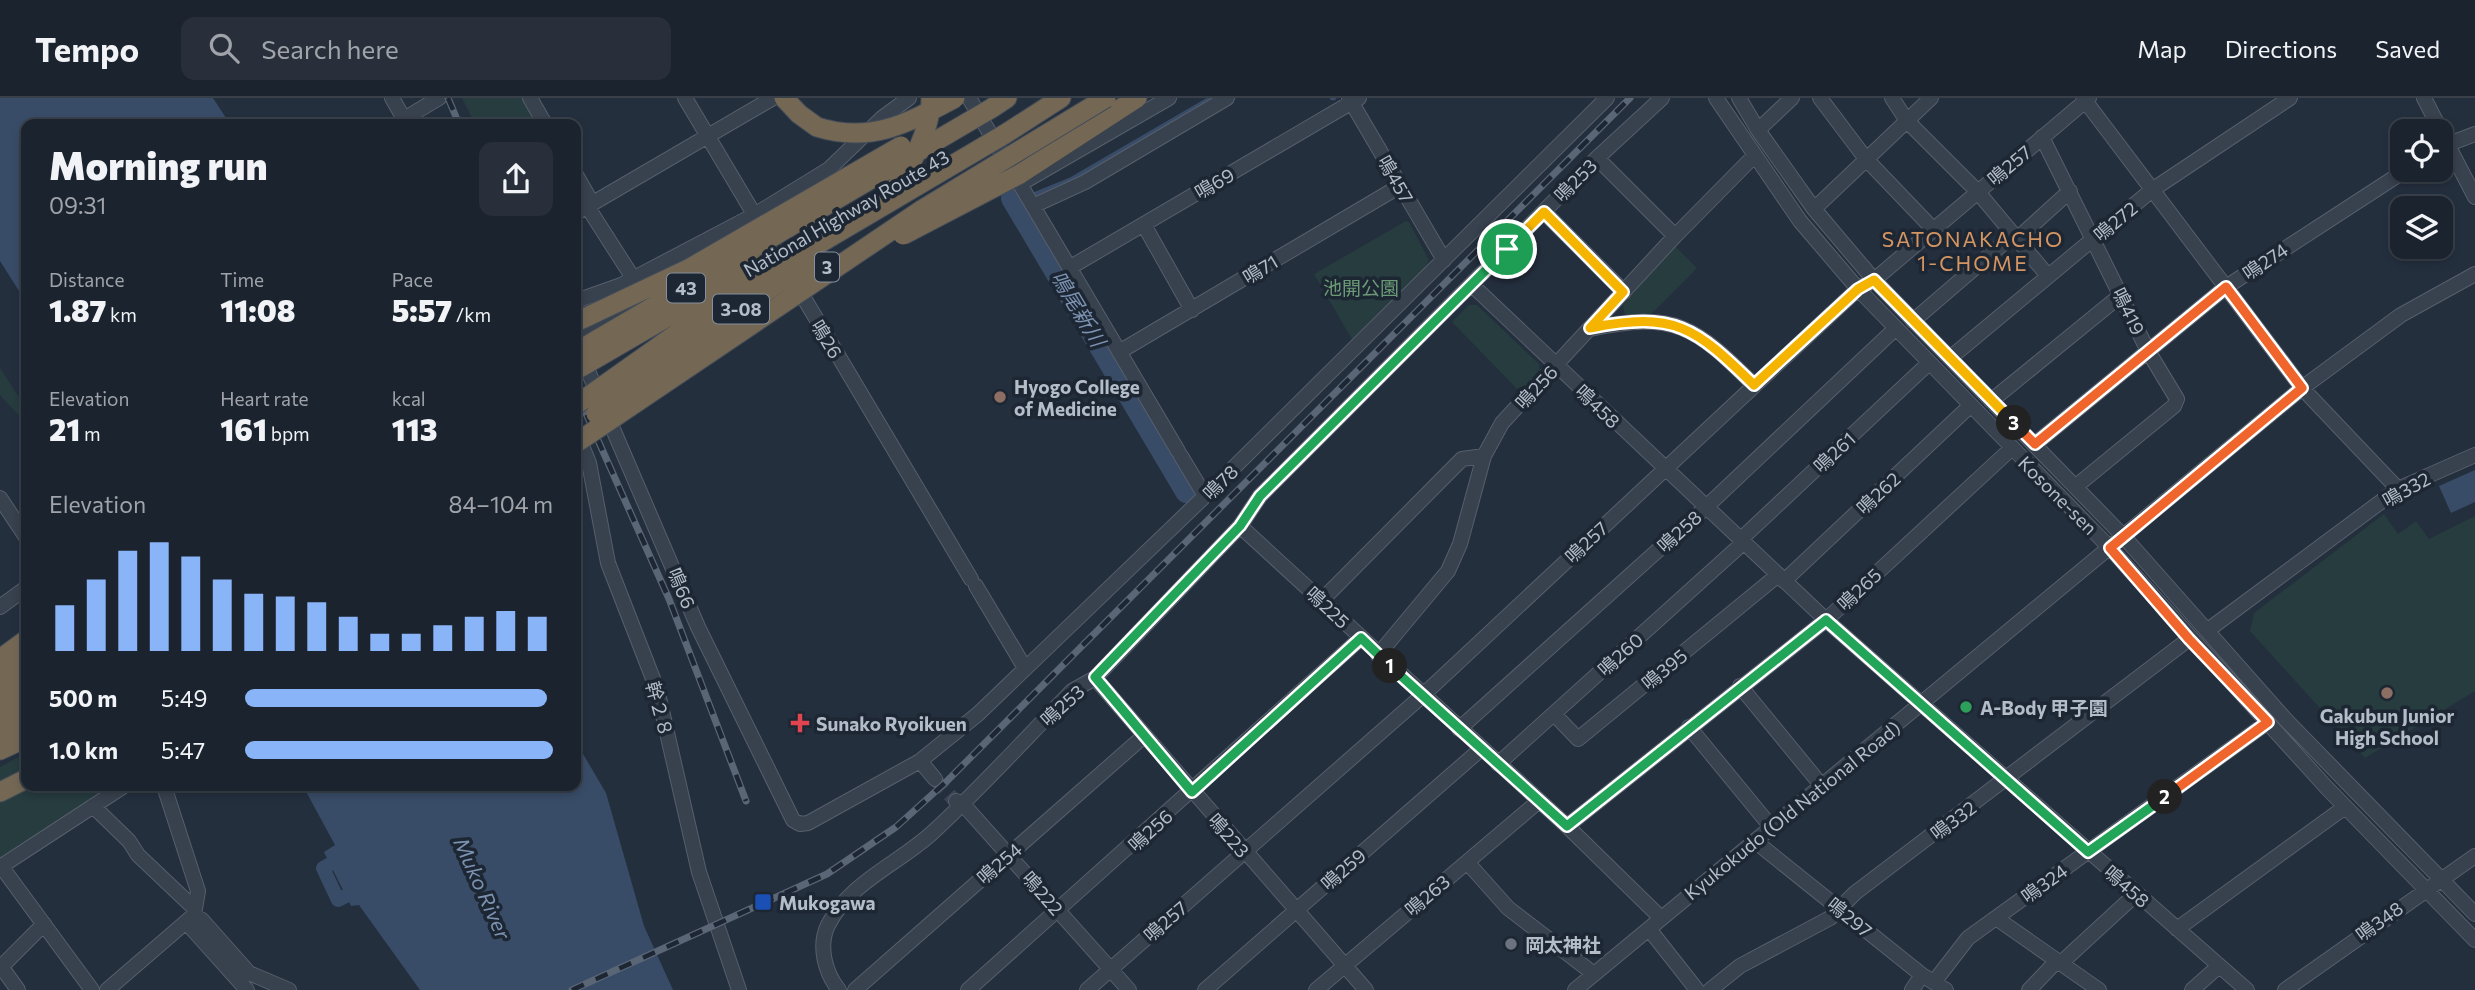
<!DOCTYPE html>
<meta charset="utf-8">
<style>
:root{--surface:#1b232e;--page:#282f3a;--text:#f1f3f6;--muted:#a0a4aa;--line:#39404a;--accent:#8ab4f8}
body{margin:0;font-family:Commissioner,"Noto Sans JP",sans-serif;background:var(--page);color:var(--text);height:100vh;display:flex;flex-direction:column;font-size:26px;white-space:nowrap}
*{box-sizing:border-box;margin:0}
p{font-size:23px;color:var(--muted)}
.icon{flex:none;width:38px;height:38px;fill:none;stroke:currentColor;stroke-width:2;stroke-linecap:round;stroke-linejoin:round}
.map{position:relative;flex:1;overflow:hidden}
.drawer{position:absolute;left:21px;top:21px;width:560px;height:672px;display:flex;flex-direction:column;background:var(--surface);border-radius:14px;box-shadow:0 4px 10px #0003,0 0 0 2px var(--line)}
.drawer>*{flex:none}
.buttons{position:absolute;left:2390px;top:21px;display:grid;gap:14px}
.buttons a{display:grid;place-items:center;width:63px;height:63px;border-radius:14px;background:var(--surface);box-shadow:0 4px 10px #0003,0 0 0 2px var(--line);font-size:35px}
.pin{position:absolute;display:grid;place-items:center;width:60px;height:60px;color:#fff;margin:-30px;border:4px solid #fff;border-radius:50%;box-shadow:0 2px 7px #0007}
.km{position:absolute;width:35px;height:35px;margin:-18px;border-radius:50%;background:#222;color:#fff;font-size:19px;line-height:35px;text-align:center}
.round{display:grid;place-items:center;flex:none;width:74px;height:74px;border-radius:14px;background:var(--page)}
.headline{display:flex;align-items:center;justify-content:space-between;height:119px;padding:0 28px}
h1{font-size:38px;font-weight:800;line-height:52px}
.stats{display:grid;grid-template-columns:repeat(3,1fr);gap:10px;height:119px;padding:7px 28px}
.stats div{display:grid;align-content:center}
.stats b{font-size:30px;font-weight:800}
.stats small{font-size:19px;font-weight:400}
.stats p{font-size:19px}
.chart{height:196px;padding:14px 28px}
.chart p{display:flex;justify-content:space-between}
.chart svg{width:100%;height:126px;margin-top:7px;stroke:var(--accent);stroke-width:6}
ul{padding:0 28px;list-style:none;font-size:23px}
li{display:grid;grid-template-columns:112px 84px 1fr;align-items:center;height:52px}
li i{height:18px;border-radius:9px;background:var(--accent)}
header{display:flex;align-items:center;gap:42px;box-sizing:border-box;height:98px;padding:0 35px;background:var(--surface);border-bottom:2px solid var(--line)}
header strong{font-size:33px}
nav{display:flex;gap:38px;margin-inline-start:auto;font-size:24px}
.search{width:490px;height:63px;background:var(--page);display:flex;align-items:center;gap:18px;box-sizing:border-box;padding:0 24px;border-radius:14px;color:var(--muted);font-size:26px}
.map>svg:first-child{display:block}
.green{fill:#263c3f}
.water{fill:#394c67}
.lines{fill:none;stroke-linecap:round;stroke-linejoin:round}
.stream{stroke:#394c67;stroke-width:4.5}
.canal{stroke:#394c67;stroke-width:14}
.river{stroke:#394c67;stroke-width:24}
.minor-tunnel{stroke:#3a4453;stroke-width:14;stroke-dasharray:14 7;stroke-linecap:butt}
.minor-casing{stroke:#565f6c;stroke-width:16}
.highway-casing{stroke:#434c59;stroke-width:21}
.minor{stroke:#38414e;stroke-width:14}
.highway{stroke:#746855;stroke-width:19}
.rail-casing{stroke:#5a6575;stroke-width:7}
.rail{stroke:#1d2633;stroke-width:4.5;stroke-dasharray:13;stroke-linecap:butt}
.highway-bridge-casing{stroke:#434c59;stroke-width:21;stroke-linecap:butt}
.highway-bridge{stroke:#746855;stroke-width:19}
.split-1-casing{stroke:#fff;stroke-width:14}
.split-2-casing{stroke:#fff;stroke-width:14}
.split-3-casing{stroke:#fff;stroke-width:14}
.split-4-casing{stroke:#fff;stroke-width:14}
.split-1{stroke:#22a559;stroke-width:9}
.split-2{stroke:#22a559;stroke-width:9}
.split-3{stroke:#f0652b;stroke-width:9}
.split-4{stroke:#f5b400;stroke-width:9}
.education-dot{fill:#8d6e63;stroke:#1d2633;stroke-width:2.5}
.leisure-dot{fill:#2e9e5b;stroke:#1d2633;stroke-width:2.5}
.health-dot{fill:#e0444e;stroke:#1d2633;stroke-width:2.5}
.transit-dot{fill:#1a4fb4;stroke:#1d2633;stroke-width:2.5}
.worship-dot{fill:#6b7280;stroke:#1d2633;stroke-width:2.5}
.labels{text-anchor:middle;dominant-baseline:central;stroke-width:7;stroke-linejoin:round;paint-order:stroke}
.shield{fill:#1d2633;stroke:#878f9c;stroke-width:2}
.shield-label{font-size:18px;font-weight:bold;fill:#b4bcc9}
.street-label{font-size:19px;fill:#b4bcc9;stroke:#1d2633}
.park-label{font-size:19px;fill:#6b9a76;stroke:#1d2633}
.poi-label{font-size:19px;font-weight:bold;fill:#b4bcc9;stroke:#1d2633;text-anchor:start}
.neighbourhood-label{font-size:21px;letter-spacing:2px;fill:#d59563;stroke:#1d2633}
.water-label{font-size:21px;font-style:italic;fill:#7c92b1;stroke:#1d2633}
</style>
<header>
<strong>Tempo</strong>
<div class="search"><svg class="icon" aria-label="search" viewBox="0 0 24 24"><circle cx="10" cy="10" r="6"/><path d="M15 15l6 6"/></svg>Search here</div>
<nav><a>Map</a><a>Directions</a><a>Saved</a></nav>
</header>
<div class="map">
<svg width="2475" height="892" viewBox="0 0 2475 892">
<rect width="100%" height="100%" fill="#242f3e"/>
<path class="green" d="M462,0H524L540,26H475Z
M1406,123L1409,124L1429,162L1420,180L1354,245L1314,176Z
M1674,147L1697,170L1649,218H1625L1623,207Z
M1469,207H1477L1539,266V276L1521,295L1452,224Z
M0,270L26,310V325L0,297Z
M2384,416L2398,436L2416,423L2429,441L2475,418V593L2365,660L2250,533L2254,515Z
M26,655V688H117L0,763V669Z"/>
<path class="water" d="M0,0H213L230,26H26V204L0,163Z
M2475,372V404L2451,415L2439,388Z
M576,644L606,695L644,828L673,892H420L359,807L351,808L324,754L335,747L303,688H576Z"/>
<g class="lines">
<path class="stream" d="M1332,0H1334
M1016,104L1072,81L1211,0"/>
<path class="canal" d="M330,766L323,770L338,802L346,798"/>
<path class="river" d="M1013,100L1187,393"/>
<path class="minor-tunnel" d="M935,681L955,703"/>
<defs>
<path id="minor" d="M392,0L407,26
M530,0L545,26
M685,0L971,481
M969,0L1178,353
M1349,0L1444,162
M1716,0L1800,123L1858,191L2110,450L2326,689L2475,842
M1739,0L1758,32L1814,111L1874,182L2124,439L2286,622L2475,816
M1820,0L1866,61L1933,131
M1892,0L1907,23L1977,93L2048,178
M2083,0L2302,290L2398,391
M2424,0L2441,33
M404,21L439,0
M1758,32L1792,0
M2441,34L2475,99
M2042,39L2148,253L2177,301L2174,308L2075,389
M2441,49L2475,36
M1597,60L1675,138
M576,77L592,105
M1020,86L1169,0
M587,108L633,180
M1033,108L1085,84L1227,0
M1814,111L1931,0
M1544,114L1624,194
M576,115L773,0
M1144,127L1192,212
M2017,141L2070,93
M1069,170L1359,0
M1472,187L1826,522L2247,892
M576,203L621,187L756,116L829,71L882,20L909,0
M1913,223L2013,137
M1590,231C1675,213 1695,228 1754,287
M576,238L629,208
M1119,254L1400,88
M582,259L698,529L793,722L800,726L808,725L920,663L978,616L1205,398L1607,0
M1950,260L2152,92L2290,0
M1991,303L2121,197
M576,333L589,365L608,465L657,591L699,774L739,892
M2035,346L2226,189L2406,72
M1181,358L1205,398
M0,400L26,439
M1240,428L1567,728L1661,820
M1740,442L1929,265
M1784,483L1971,307
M976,488L1025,570
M1321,503L1462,361L1484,358
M0,509L26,490
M2208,532L2398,391L2475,357
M1378,557L1448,473L1460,446L1484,358L1502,325L1675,138L1754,58
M1095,580L1366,892
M1740,588L1822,688
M1554,616L1578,641L1778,477
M1689,629L1772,730
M1459,631L1705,410L1895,231
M920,663L935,681
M1498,666L1743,445
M164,688L198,793L194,817L202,822L249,875L289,892
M956,703L962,705L1129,892
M93,708L129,743L138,757L195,811
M1567,728L1826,522L2012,350
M1756,744L1922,877L1946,892
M1467,764L1508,810L1594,876
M1,768L92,892
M0,769L124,688
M1996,820L2099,892
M186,824L247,892
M1649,831L1697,892
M2177,831L2345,709
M0,867L18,892
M0,870L44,826
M1934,884L1968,840L2268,624
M107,892L194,817
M839,892C825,875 818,848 828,827C850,784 898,766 932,735C981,690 1026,640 1072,593L1095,580L1240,428L1260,398L1597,60L1662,0
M855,892L1144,638
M968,892L1361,540
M1087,892L1422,598L1858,191L1874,182L2089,0
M1205,892L1481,651
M1316,892L1539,703
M1575,892L2302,290L2401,217L2475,176
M1710,892L1740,868L1830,820L1855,795L2189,541
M1912,892L1922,877
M2029,892L2053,867L2061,865L2136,796
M2192,892L2219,868
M2285,892L2475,758"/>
<path id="highway" d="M784,0L799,16L817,29
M992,10L1007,0
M1005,36L1061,0
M1020,76L1137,0
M0,561L26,542
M0,579L26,560
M0,599L26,583
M0,617L26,601
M0,634L26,621
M0,652L26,640
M0,694L26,681"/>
</defs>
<use href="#minor" class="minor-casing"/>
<use href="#highway" class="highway-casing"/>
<use href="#minor" class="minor"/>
<use href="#highway" class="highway"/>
<defs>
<path id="rail" d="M448,0L459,26
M576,293L669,501L746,703
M572,892L827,776L896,729L947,683L1630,0"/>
</defs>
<use href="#rail" class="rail-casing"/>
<use href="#rail" class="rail"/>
<defs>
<path id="highway-bridge" d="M817,29C871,46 908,25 955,0
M888,100C908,75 931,33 931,0
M903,137L1020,76
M576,224L690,170L901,48
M576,254L992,10
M576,272L757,167
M576,307L727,200L1005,36
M596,316L741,210L814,162
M576,345L923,111L1106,0"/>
</defs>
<use href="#highway-bridge" class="highway-bridge-casing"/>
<use href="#highway-bridge" class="highway-bridge"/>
</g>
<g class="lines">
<defs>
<path id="split-1" d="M1390,568L1361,540L1192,694L1095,579L1240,428L1260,398L1507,151"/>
<path id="split-2" d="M1390,568L1567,728L1826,522L2088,754L2165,699"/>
<path id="split-3" d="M2014,325L2035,346L2226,189L2302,290L2110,450L2189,541L2268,624L2165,699"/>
<path id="split-4" d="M1507,151L1544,114L1623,194L1590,230C1675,213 1695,229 1754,287L1858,191L1874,182L2014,325"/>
</defs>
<use href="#split-1" class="split-1-casing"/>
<use href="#split-2" class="split-2-casing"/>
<use href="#split-3" class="split-3-casing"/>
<use href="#split-4" class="split-4-casing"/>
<use href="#split-1" class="split-1"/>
<use href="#split-2" class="split-2"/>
<use href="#split-3" class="split-3"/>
<use href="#split-4" class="split-4"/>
</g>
<g class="education-dot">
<circle cx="1000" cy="299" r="7"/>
<circle cx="2387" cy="595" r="7"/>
</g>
<circle class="leisure-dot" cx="1966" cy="609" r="7"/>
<path class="health-dot" d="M796.5 614.5h7v7h7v7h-7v7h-7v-7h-7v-7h7z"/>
<rect class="transit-dot" x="754" y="795" width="18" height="18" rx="3.5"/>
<circle class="worship-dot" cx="1511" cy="846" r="7"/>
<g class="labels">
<g class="shield">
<rect x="815" y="154.5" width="24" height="29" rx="5"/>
<rect x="667" y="175.5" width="38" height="29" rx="5"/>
<rect x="713" y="196.5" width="56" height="29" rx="5"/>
</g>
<g class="shield-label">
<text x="827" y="169">3</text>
<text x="686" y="190">43</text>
<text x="741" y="211">3-08</text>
</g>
<g class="street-label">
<text transform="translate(2009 67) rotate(-40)">鳴257</text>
<text transform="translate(1396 81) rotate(60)">鳴457</text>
<text transform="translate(1575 82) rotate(-45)">鳴253</text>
<text transform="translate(1214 85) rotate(-30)">鳴69</text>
<text transform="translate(846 115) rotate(-30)">National Highway Route 43</text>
<text transform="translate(2115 123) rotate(-40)">鳴272</text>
<text transform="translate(2265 163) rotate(-34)">鳴274</text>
<text transform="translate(1260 171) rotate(-31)">鳴71</text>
<text transform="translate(2129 213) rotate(64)">鳴419</text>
<text transform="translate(827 241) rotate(59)">鳴26</text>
<text transform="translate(1536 289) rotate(-47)">鳴256</text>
<text transform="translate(1598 308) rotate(44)">鳴458</text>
<text transform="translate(1834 354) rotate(-43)">鳴261</text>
<text transform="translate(1220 384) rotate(-45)">鳴78</text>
<text transform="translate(2406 391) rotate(-29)">鳴332</text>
<text transform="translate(1878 395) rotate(-43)">鳴262</text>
<text transform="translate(2058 397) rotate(45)">Kosone-sen</text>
<text transform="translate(1679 433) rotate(-42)">鳴258</text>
<text transform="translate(1586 444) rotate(-43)">鳴257</text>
<text transform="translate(682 490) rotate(67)">鳴66</text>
<text transform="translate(1859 491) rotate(-43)">鳴265</text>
<text transform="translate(1328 509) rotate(43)">鳴225</text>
<text transform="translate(1620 556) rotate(-42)">鳴260</text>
<text transform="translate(1664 571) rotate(-39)">鳴395</text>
<text transform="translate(1062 607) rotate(-42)">鳴253</text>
<text transform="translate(660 611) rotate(75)">幹２８</text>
<text transform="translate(1792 712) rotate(-39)">Kyukokudo (Old National Road)</text>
<text transform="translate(1953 722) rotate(-37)">鳴332</text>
<text transform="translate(1150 732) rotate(-42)">鳴256</text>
<text transform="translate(1229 737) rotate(49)">鳴223</text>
<text transform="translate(999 765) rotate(-41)">鳴254</text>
<text transform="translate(1343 771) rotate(-41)">鳴259</text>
<text transform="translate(2044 785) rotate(-36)">鳴324</text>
<text transform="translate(2127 788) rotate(41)">鳴458</text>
<text transform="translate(1043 795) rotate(49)">鳴222</text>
<text transform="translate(1427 797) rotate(-40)">鳴263</text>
<text transform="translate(1850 819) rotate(39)">鳴297</text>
<text transform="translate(1165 823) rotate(-41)">鳴257</text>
<text transform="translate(2379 823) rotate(-36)">鳴348</text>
</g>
<g class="park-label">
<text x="1361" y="189">池開公園</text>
</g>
<g class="poi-label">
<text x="1014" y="288">Hyogo College<tspan x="1014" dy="22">of Medicine</tspan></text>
<text x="1980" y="609">A-Body 甲子園</text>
<text x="2387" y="617" text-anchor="middle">Gakubun Junior<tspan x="2387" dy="22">High School</tspan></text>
<text x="816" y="625">Sunako Ryoikuen</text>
<text x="779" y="804">Mukogawa</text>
<text x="1525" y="846">岡太神社</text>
</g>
<g class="neighbourhood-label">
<text x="1973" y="140">SATONAKACHO<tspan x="1973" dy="24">1-CHOME</tspan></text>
</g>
<g class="water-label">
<text transform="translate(1079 210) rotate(59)">鳴尾新川</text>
<text transform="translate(483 790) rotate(66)">Muko River</text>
</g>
</g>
</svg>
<div class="buttons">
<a><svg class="icon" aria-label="locate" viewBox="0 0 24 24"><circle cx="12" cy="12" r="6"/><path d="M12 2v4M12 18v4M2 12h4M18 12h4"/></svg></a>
<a><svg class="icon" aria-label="layers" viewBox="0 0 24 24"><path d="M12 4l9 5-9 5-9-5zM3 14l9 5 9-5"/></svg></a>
</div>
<div class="pin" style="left:1507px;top:151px;background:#1e9e55"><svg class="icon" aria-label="arrive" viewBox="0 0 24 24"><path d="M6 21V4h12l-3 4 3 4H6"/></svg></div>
<b class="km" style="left:1390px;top:568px">1</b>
<b class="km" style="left:2165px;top:699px">2</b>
<b class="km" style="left:2014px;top:325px">3</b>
<section class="drawer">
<div class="headline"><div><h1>Morning run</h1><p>09:31</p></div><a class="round"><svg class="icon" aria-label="share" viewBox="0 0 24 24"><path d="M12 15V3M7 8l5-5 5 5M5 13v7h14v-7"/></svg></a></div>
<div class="stats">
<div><p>Distance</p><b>1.87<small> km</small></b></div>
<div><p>Time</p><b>11:08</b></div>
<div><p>Pace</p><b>5:57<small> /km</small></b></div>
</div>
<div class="stats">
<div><p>Elevation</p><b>21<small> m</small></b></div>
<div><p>Heart rate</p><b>161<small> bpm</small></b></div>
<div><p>kcal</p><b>113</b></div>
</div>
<div class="chart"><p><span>Elevation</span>84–104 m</p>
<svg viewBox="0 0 160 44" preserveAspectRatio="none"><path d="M5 44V28M15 44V19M25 44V9M35 44V6M45 44V11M55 44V19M65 44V24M75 44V25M85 44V27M95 44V32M105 44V38M115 44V38M125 44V35M135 44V32M145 44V30M155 44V32"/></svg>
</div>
<ul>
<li><b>500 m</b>5:49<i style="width:98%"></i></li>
<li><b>1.0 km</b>5:47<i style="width:100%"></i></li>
</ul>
</section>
</div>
